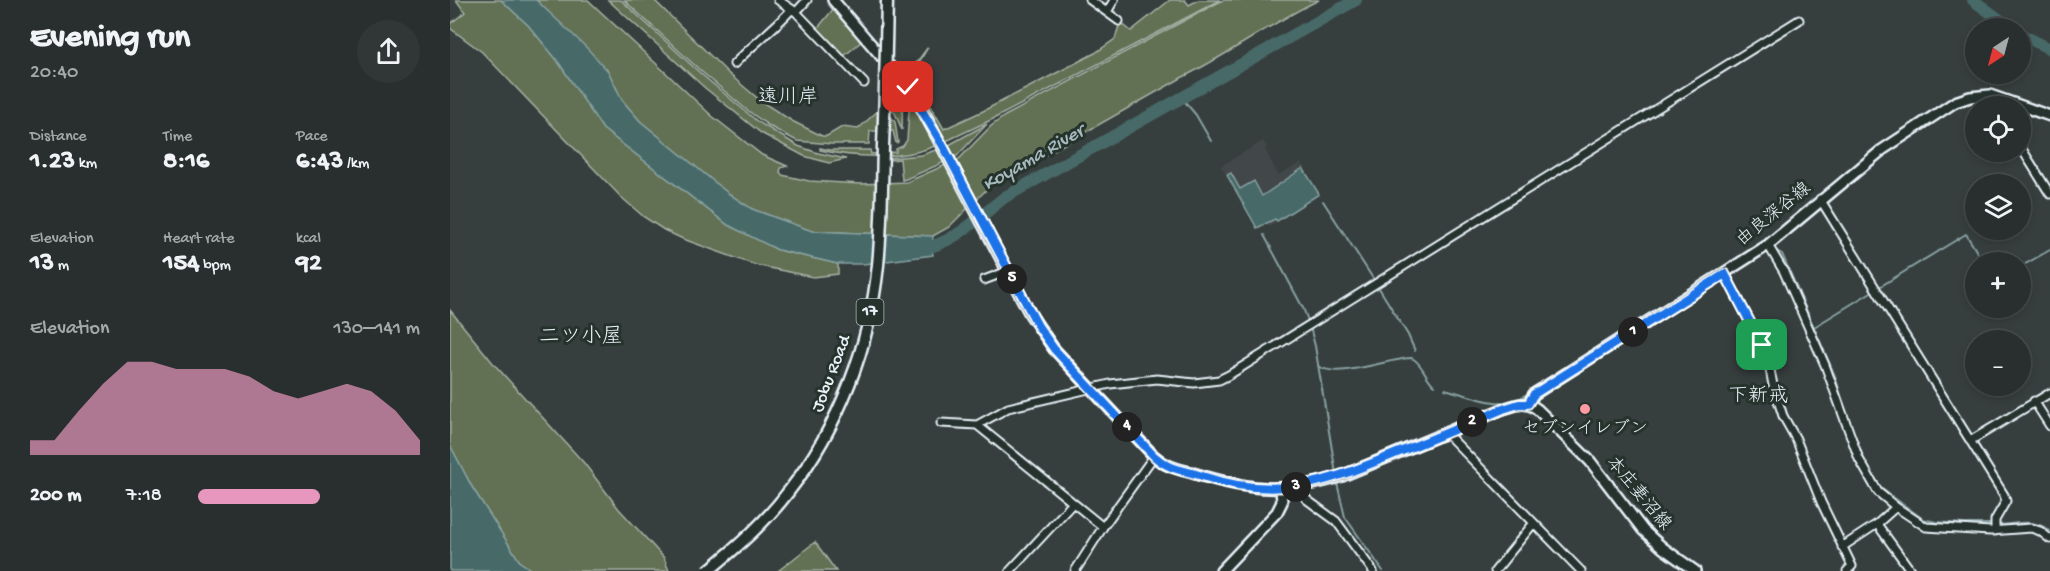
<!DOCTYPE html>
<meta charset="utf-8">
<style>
:root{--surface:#292f2e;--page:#313736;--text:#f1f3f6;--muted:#a5a9aa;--line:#454a4a;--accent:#e797bd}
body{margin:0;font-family:"Gochi Hand","Klee One",sans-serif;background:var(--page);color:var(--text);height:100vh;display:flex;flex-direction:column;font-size:22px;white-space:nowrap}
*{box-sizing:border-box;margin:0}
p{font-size:20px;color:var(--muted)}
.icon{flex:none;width:33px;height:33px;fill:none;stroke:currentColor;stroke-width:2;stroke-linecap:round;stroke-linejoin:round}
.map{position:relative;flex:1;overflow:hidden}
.details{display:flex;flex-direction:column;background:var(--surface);width:450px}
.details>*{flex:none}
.needle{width:39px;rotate:216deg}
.controls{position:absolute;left:1515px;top:18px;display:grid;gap:12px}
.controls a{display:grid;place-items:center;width:66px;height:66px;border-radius:50%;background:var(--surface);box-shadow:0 3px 9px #0003,0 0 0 2px var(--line);font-size:30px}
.pin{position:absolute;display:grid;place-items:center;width:51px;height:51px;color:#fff;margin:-26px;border-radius:12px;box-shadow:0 3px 9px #0006}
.km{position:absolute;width:30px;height:30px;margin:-15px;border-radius:50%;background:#222;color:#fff;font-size:16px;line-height:30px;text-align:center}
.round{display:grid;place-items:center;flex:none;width:63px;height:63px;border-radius:32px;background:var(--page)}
.headline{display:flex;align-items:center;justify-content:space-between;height:102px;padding:0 30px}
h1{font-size:33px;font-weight:700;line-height:45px}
.figures{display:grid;grid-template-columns:repeat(3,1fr);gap:9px;height:102px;padding:6px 30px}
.figures div{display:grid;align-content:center}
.figures b{font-size:26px;font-weight:700}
.figures small{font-size:16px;font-weight:400}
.figures p{font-size:16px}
.chart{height:168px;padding:12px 30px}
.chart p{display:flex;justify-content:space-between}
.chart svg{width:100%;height:108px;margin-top:6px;fill:var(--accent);opacity:.7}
ul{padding:0 30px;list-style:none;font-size:20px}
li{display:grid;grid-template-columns:96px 72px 1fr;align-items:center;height:45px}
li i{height:15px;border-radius:8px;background:var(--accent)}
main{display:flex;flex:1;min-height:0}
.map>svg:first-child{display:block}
.built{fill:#43474a}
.green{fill:#627152;stroke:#a5b1a5;stroke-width:1.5}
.water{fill:#466a68;stroke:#87a0a2;stroke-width:1.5}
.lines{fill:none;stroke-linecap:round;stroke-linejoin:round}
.stream{stroke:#87a0a2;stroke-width:2}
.river{stroke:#466a68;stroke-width:12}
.minor-casing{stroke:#e8f1f8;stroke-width:11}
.major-casing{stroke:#e8f1f8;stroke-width:14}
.minor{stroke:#26332d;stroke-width:7}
.major{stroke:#26332d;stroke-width:9}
.highway-bridge-casing{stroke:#e8f1f8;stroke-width:15;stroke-linecap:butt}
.highway-bridge{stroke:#26332d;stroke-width:10}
.route-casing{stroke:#fff;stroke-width:12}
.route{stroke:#1a73e8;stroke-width:8}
.poi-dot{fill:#ff9aa2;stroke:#26332d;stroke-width:2}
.labels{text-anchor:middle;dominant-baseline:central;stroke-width:6;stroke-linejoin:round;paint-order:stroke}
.shield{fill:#26332d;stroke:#aeb8bb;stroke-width:1.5}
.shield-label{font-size:16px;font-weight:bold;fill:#e8f1f8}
.street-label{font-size:18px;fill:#e8f1f8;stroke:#26332d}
.poi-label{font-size:18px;fill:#e8f1f8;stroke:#26332d}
.neighbourhood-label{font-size:20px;fill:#e8f1f8;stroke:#26332d}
.water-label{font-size:20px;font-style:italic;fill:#a7bbbe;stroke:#26332d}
.quarter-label{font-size:21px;fill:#e8f1f8;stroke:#26332d}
</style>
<main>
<section class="details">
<div class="headline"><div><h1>Evening run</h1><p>20:40</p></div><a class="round"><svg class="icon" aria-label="share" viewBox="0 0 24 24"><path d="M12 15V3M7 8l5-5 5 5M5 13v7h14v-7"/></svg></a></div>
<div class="figures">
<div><p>Distance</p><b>1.23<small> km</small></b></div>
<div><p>Time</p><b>8:16</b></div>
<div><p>Pace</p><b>6:43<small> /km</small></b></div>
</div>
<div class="figures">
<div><p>Elevation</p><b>13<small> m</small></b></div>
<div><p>Heart rate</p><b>154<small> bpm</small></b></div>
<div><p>kcal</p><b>92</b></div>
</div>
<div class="chart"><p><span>Elevation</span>130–141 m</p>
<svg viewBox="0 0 160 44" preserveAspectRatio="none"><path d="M0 44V38L10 38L20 26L30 15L40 6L50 6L60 9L70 9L80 9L90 12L100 18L110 21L120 18L130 15L140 18L150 26L160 38V44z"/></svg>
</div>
<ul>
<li><b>200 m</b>7:18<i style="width:55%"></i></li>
</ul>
</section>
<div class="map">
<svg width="1600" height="571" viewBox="0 0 1600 571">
<rect width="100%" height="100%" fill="#373f3e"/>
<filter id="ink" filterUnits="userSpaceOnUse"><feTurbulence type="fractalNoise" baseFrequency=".0167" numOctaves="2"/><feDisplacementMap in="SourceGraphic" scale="12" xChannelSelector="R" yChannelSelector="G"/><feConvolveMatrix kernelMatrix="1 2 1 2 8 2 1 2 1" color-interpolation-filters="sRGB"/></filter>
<g filter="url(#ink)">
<path class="built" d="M813,141L817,147L815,149L828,175L851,163L870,194L819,227L816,224L807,228L777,177L775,178L776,175L771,166Z"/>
<path class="green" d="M6,0H51L78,25L107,60L153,129L278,225L328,250L388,264V274L363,277L305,265L233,239L214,230L194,217L171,197L32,52L0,28V24L15,12Z
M86,0H138L262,116L312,155L337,166L331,168L330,172L332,175L359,181L411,184L457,182L509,159L541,126L555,116L773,0H869C822,22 780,54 733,77L540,186L499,227L483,236L362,231L302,209L279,194L190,121L172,100L158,71Z
M158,0H171L251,74L308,122L348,146L368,153L396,159L379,163L354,156L311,133L255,88Z
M174,0H204L279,74L312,102L342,121L372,136H377L392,127L408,129L433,106L445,122L448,142L446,143L443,131H420L419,144H382L347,141L319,126L297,110L252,72Z
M720,0H735L739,5L748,0H770L543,119L494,142L455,78L478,47L461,76L477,100L494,129L533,111L645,53L665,39L670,22L681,31Z
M385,7L453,84L452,130L445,113L432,99L443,79L412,41L393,57L367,29Z
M460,96L487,145C454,160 405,158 370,150V148L380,150H420L421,154L446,152V149L453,146L457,140Z
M537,124L506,157L456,179L452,180L450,159L441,160V158L472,155L497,146Z
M0,310L43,363L134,463L169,509L214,558L219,571H83L70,562L22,487L0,445Z
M365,542L386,571H328Z"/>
<path class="water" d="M51,0H86L136,47L158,71L172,100L190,121L279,194L302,209L362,231L483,236L482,248L483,255L413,264H388L328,250L278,225L153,129L107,60L78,25Z
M853,168L869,194L827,221L825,219L807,228L777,175L781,173L790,189L804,181L812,196Z
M0,445L22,487L70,562L83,571H0Z"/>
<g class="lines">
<path class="stream" d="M731,97L746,115L761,141
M873,201L924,280
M814,235L853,308L859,323L865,346L886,474
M1327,251L1332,254L1385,376L1400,425
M1570,267L1600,250
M929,288L958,335L965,351
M1364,327L1516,234L1533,262
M868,366C888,380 939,358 962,358C974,365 975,378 985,386
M1108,373L1173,332
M995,389C1014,394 1046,407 1064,401C1077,396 1089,385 1100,378
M1404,436L1417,466L1432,489L1473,519L1486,522L1513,524H1542
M887,483L895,517L933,571
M1548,525C1566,524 1585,518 1600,531"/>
<path class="river" d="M1523,0L1561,28
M1570,34L1600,49
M468,249C502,246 529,217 555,197L906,0"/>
<defs>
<path id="minor" d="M328,0L346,12L414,83
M640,0L669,21
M346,12L357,0
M657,12L664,0
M284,64C303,44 324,29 341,10
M1540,95L1546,106
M1570,146L1600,194
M1370,199L1554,495L1556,501L1545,520V531
M1318,245L1334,272L1375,365L1409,459L1428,492L1446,507L1476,527L1540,531L1581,528L1590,531L1600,539
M1275,274L1317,355L1323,385L1333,416L1346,439L1371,502L1402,566L1397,571
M534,280L558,271
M1584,401L1600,426
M491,423L527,425L558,408L660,384L707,379L744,383L769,380L779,375L1349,20
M527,425L653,527
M998,433L1000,437L1131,571
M1520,441L1600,393
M853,486L856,499L886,521L923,571
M1427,524L1461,571
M1392,547L1427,524L1446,507
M560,571L623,503
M625,571L653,527L704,456
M1045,571L1083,524"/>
<path id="major" d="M383,0L466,97L580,314L604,349L704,456C717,468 730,469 746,474C802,491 835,494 892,476L1053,409C1066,405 1075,400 1087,409L1140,461L1193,530L1213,548L1245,571
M1078,404L1084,394L1318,245L1432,150L1505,102L1520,97L1540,95L1600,116
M771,571L827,512L832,502L831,489"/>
</defs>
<use href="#minor" class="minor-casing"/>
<use href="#major" class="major-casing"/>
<use href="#minor" class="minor"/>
<use href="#major" class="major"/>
<defs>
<path id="highway-bridge" d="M258,571C287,547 316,522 339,491C389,427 420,345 428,265C432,225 432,185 433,146C435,97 436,49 437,0"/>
</defs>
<use href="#highway-bridge" class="highway-bridge-casing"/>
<use href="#highway-bridge" class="highway-bridge"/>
</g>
</g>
<g class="lines" filter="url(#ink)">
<defs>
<path id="route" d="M458,87L493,146L588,326L604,349L704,456C718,469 732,470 749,475C828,502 875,483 947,453C983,439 1018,424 1053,409L1069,404H1078L1084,394L1275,274L1312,345"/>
</defs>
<use href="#route" class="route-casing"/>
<use href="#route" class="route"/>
</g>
<circle class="poi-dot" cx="1135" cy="409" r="6"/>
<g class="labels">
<rect class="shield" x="406.5" y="299" width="27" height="26" rx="4.5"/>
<g class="shield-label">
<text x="420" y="312">17</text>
</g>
<g class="street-label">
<text transform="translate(1324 215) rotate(-39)">由良深谷線</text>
<text transform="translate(382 374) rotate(-69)">Jobu Road</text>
<text transform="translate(1188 494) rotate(50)">本庄妻沼線</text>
</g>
<g class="poi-label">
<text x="1135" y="429">セブンイレブン</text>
</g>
<g class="neighbourhood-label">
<text x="338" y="98">遠川岸</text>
<text x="1308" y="397">下新戒</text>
</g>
<g class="water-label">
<text transform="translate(584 159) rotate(-30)">Koyama River</text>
</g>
<g class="quarter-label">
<text x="131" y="338">二ツ小屋</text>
</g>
</g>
</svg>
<div class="controls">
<a><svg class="needle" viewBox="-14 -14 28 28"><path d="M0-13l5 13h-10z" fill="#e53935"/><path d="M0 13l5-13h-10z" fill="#a5a9aa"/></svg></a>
<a><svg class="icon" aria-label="locate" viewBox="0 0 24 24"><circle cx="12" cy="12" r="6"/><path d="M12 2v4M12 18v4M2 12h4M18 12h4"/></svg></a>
<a><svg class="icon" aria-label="layers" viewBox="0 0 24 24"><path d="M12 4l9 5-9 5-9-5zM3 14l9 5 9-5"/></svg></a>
<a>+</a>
<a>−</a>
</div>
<div class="pin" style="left:1312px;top:345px;background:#1e9e55"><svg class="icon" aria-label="arrive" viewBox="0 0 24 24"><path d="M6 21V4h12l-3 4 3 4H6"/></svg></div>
<div class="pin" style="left:458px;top:87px;background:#d93025"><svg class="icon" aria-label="check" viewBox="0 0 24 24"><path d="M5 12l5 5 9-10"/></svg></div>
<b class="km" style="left:1183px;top:332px">1</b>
<b class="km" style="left:1022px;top:422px">2</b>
<b class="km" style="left:846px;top:487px">3</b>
<b class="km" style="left:677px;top:427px">4</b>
<b class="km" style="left:562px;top:279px">5</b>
</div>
</main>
